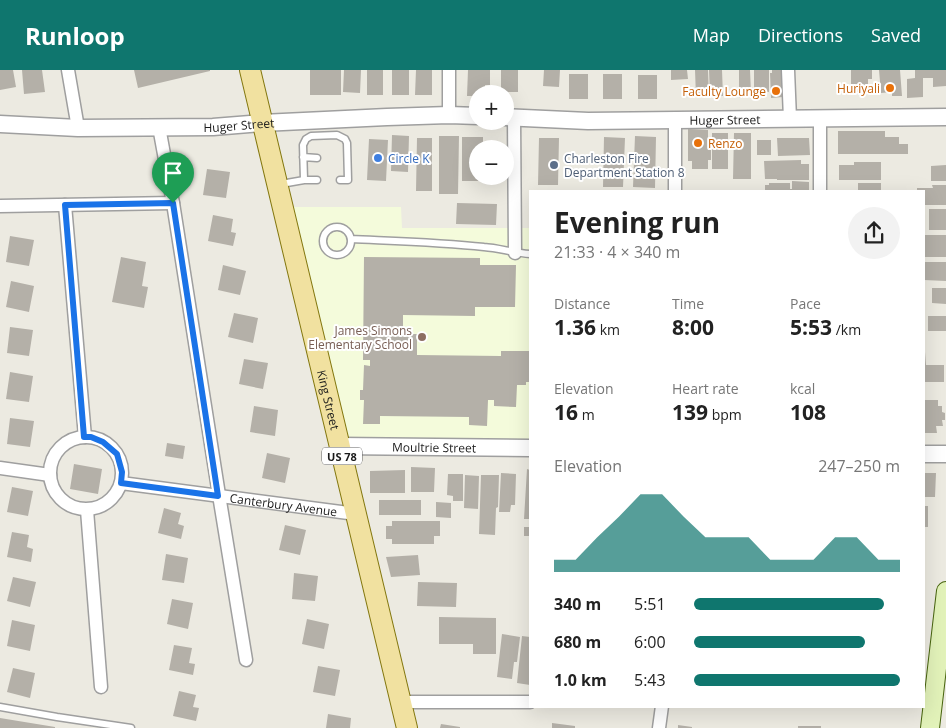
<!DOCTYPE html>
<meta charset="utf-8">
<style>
:root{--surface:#fff;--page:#f2f2f2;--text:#222;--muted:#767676;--accent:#0f766e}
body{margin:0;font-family:"Open Sans",sans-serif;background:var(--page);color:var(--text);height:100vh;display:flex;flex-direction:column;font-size:19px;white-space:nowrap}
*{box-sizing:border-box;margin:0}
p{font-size:16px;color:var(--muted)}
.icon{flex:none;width:28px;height:28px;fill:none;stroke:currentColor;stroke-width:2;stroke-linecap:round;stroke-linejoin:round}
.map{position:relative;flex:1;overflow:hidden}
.sheet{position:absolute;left:529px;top:120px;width:396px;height:518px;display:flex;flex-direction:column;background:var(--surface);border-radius:0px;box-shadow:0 5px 20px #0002}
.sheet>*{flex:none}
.tools{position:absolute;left:469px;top:15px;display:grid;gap:10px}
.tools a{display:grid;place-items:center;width:45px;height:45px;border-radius:50%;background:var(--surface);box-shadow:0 5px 20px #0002;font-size:25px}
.pin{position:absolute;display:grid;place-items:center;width:42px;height:42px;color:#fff;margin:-51px -21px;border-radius:50% 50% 50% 0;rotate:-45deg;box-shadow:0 0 5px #0007}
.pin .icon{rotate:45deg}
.round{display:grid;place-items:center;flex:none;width:52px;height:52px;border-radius:26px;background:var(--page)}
.headline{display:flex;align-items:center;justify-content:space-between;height:85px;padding:0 25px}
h1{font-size:28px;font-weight:700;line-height:38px}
.metrics{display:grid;grid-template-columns:repeat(3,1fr);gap:8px;height:85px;padding:5px 25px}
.metrics div{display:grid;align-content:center}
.metrics b{font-size:21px;font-weight:700}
.metrics small{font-size:14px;font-weight:400}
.metrics p{font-size:14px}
.chart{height:140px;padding:10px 25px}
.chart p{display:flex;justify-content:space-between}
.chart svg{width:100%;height:90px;margin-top:5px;fill:var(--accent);opacity:.7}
ul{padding:0 25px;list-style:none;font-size:16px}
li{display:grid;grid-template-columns:80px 60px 1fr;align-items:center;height:38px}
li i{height:12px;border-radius:6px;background:var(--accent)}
header{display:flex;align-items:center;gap:30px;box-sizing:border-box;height:70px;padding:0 25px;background:var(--accent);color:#fff}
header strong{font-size:24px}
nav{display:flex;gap:28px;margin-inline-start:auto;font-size:18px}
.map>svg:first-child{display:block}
.education{fill:#f4fbdb}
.building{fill:#b4b0a8}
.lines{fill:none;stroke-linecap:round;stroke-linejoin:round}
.service-casing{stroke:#9f9f9f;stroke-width:9}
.minor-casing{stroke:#9f9f9f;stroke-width:15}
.tertiary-casing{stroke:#9f9f9f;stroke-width:19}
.secondary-casing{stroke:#48650f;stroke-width:20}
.primary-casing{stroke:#83770f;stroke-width:22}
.service{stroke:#fff;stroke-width:6}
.minor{stroke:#fff;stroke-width:12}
.tertiary{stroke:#fff;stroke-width:16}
.secondary{stroke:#e2f2b9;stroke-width:18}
.primary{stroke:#f1e1a0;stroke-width:20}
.route-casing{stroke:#fff;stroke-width:10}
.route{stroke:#1a73e8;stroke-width:6}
.food-dot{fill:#e8710a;stroke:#fff;stroke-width:2}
.shop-dot{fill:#3f7fe0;stroke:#fff;stroke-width:2}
.service-dot{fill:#5c6f8a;stroke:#fff;stroke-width:2}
.education-dot{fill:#8d6e63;stroke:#fff;stroke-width:2}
.labels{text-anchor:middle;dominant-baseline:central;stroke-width:4;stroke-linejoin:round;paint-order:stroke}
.shield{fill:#fff;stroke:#5f5f5f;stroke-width:1}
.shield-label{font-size:11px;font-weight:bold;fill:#1b1b1b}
.food-label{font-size:12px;fill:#c56008;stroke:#fff;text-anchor:end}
.street-label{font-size:12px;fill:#1b1b1b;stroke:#fff}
.shop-label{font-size:12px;fill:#366cbe;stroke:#fff;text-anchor:start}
.service-label{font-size:12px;fill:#4e5e75;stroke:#fff;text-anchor:start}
.education-label{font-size:12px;fill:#785e54;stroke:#fff;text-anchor:end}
</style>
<header>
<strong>Runloop</strong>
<nav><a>Map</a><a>Directions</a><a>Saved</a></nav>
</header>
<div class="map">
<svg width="946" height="658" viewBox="0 0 946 658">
<rect width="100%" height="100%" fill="#eceae1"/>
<path class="education" d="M283,137H401L402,158H530V376H339Z"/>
<path class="building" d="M0,0H13L16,17L0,20Z
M22,0H42L45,22L24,24Z
M134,0H210V1L138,18Z
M310,0H341V25H310Z
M344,0H361L360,23L343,22Z
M367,0H383V25H367Z
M392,0H409V25H392Z
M416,0H432V25H415Z
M468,0H490V15H485V24H478V26H467Z
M501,0H518V22H501Z
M544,0H560L559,17L543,16Z
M671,0H687L688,9L671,10Z
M695,0H708L709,26L696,27Z
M709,0H722L723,26H710Z
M739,0H750L751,23H749L750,27L739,28Z
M754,0H769V22H754Z
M772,0H782L783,27L771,28L770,3H772Z
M851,0H872V9H868V22H851Z
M879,0H900L902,26H892V22L881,23Z
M915,0H946V16L933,17V8H923V27L907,28V9L915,8Z
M569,4H588V29H569Z
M603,4H622V29H603Z
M638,5H657V29H638Z
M688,59L708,60V80H711V90H708V99H692V91H688Z
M838,61H885V67H899V74H908V84H838Z
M712,63H728V99H712Z
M734,63H751V109H733Z
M392,65L409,66L408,102L391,101Z
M439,66H459L458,124H439Z
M635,66L656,67L655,118L633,117Z
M462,67H483V79H478V106H483V111H462Z
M604,67L625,68L623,117H603Z
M417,68H432V121H416Z
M539,68H559L558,115H538Z
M777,68H809L810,85L778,86Z
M369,69L388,70L386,111L367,110Z
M757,70H771V85H757Z
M801,90V94H809V110H777V109H765L764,91Z
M854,92H881V110H839V95H854Z
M946,95V111H931V96Z
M207,99L230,102L226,128L203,125Z
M792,111L809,112V121H765V115H769V113H790V119H792Z
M858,113H881V121H858Z
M932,115H946V135H924V121H917V118H933Z
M457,133L497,134L496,155L456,154Z
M929,139H946V160H929Z
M213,145L233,149L231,162L236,163L233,176L208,171Z
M924,165H946V187H924Z
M10,166L34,170L29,196L6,192Z
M121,187L146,192L142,216L148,217L144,238L112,232Z
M364,187L480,188V195H516L515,237H475V246L403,245V264H417V285L501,286V281H530V312H526V315H517L516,337L494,336V330H488L487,356L469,355V347L380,346V354H363L364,330H360V320H363L364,295L370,296V290H363Z
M924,192H946V211L924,210Z
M223,195L246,201L240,225L218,220Z
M11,211L34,216L29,242L6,237Z
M932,218H946V234L932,233Z
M234,243L258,248L253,273L228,267Z
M928,246H946V261H928Z
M10,257L33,260L29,286L7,283Z
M924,282H925L926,295H944V312H924Z
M244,289L268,293L263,319L239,314Z
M10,302L33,306L29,332L6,329Z
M924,330H938V336H942V342L945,343V350H942L943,356H936L937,363H924Z
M254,336L278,340L275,366L250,362Z
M10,348L34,351L30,377L7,374Z
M167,373L185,376L183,389L165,386Z
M267,383L290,388L285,413L262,408Z
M74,394L102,399L98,424L70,419Z
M411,397L435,398L434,422H411Z
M527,399L530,400V449H524Z
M405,400V423H370V401Z
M501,403L516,404L515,435H511L510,442H499Z
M924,403H936L935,427H924Z
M448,404H463V431H453V426L447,425Z
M465,405L479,406L478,439L464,438Z
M481,405H499L498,437L496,438L495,465L479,464Z
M12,417L33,421L28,446L7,442Z
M379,430H421V445H379Z
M436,432L451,433V448L436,447Z
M924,436H928V457H924Z
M164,438L181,443L178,454L184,456L181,469L158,463Z
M392,451H440V466H434V474H392V469H386V456H392Z
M285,455L306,460L300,485L279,480Z
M524,457H530V466H524Z
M12,462L29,465L27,477L33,479L31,492L7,487Z
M166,484L188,488L184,513L162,510Z
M418,485L420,505L391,507L386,487Z
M294,503L318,506L315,531L292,529Z
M13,507L36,512L30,537L7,531Z
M418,512L457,513L456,537L417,536Z
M172,529L193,533L188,559L167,554Z
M439,547L496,548V584H473V574H439Z
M307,549L329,554L324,579L302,574Z
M12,550L35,555L30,581L7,576Z
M502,564L520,567L517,592H514L512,609L497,607Z
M522,566L530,567V615L517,613Z
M174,575L192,578L189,593L195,594L193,605L169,600Z
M318,596L340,600L335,626L313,622Z
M13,598L35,603L30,628L7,622Z
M179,621L196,625L193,637L199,638L196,651L173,646Z
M328,644L351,648L350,658H326Z
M0,648L55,657V658H0Z
M552,653L575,656V658H552Z
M441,654L460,657V658H440Z
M678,655L692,657V658H678Z
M798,656H821V658H798Z"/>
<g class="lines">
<defs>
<path id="service" d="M303,87L317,88
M304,110H317
M281,114L304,110L303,75L306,69L311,66L337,65L345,69L347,73L348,110H340
M323 171a14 14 0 1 1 28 0a14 14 0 1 1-28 0Z
M351,169C395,171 440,172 484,177C499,178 514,183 530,184
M0,637L57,647L131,658"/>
<g id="minor">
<path d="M68,0L78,58"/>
<path d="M788,0L790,49"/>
<path d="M449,45V0"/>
<path d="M514,47L515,183"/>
<path d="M159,57L173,133L219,425L246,590"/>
<path d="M675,121V50"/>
<path d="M820,121V48"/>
<path d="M65,135L85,367"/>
<path d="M0,136L173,133"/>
<circle cx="86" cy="403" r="36"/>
<path d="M0,398L50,405"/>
<path id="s1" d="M121,413L356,444"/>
<path d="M87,440L101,617"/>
<path d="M401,632H530"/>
<path d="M659,658L662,636"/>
</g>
<g id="tertiary">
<path id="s2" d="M505,47L588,51L946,47"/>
<path id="s3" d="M0,54L78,58L213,57L262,53L387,47L449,45L478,46"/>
<path id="s4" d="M339,376L530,378"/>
<path d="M924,384H946"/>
</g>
<path id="secondary" d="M930,658L946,521"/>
<g id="primary">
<path id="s5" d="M250,0L407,658"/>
</g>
</defs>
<use href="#service" class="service-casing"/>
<use href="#minor" class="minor-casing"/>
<use href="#tertiary" class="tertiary-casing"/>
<use href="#secondary" class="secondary-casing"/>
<use href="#primary" class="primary-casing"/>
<use href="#service" class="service"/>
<use href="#minor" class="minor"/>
<use href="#tertiary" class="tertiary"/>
<use href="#secondary" class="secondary"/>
<use href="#primary" class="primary"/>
</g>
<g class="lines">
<defs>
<path id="route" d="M173,133L218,426L121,413L122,402L117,384L103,372L91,367H84L65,135Z"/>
</defs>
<use href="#route" class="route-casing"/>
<use href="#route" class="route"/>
</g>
<g class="food-dot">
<circle cx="890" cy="18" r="5"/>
<circle cx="776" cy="21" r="5"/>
<circle cx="698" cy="73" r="5"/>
</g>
<circle class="shop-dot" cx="378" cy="88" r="5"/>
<circle class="service-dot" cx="554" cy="95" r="5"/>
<circle class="education-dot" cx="422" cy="267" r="5"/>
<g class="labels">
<rect class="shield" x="322" y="377.5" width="40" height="17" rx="4"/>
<g class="shield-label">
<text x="342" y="386">US 78</text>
</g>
<g class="food-label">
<text x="880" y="18">Huriyali</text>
<text x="766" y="21">Faculty Lounge</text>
<text x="708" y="73" text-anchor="start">Renzo</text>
</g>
<g class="street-label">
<text stroke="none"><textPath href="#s2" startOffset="220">Huger Street</textPath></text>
<text stroke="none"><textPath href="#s3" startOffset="239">Huger Street</textPath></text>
<text stroke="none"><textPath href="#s5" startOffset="339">King Street</textPath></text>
<text stroke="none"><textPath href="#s4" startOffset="95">Moultrie Street</textPath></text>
<text stroke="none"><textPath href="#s1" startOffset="164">Canterbury Avenue</textPath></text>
</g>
<g class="shop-label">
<text x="388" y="88">Circle K</text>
</g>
<g class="service-label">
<text x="564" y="88">Charleston Fire<tspan x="564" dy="14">Department Station 8</tspan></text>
</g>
<g class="education-label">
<text x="412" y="260">James Simons<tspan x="412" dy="14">Elementary School</tspan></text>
</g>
</g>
</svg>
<div class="tools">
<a>+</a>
<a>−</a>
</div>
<div class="pin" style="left:173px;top:133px;background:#1e9e55"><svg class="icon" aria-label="arrive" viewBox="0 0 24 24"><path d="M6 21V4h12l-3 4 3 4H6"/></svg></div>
<section class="sheet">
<div class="headline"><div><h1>Evening run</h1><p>21:33 · 4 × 340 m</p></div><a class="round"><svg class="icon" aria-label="share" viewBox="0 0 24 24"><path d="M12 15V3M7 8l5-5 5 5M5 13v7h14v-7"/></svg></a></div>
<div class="metrics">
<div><p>Distance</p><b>1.36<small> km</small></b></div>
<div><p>Time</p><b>8:00</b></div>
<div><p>Pace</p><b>5:53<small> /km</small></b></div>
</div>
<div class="metrics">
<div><p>Elevation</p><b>16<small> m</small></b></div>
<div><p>Heart rate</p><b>139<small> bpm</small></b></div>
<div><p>kcal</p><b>108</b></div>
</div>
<div class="chart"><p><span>Elevation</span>247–250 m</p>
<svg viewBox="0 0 160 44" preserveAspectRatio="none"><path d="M0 44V38L10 38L20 27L30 17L40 6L50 6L60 17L70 27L80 27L90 27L100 38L110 38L120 38L130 27L140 27L150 38L160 38V44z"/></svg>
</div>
<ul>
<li><b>340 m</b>5:51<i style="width:92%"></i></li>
<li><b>680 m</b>6:00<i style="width:83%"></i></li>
<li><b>1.0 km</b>5:43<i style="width:100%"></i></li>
</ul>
</section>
</div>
